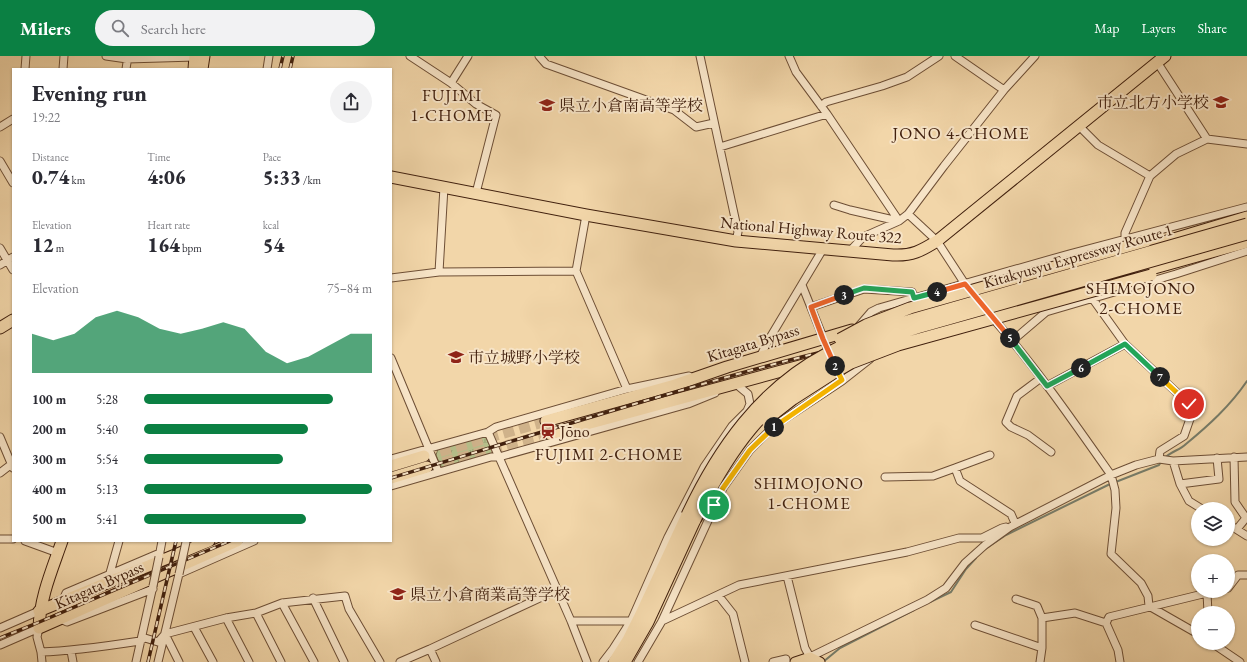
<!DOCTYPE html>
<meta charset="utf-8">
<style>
:root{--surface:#fff;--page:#f2f2f3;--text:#2b2b33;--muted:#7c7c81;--accent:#0b8043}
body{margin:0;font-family:"EB Garamond","Noto Serif JP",serif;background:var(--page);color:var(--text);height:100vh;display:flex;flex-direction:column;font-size:15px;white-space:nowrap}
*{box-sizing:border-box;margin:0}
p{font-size:13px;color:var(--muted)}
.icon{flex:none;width:22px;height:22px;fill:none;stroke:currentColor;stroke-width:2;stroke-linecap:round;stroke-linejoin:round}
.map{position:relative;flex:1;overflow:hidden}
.side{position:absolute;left:12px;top:12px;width:380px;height:474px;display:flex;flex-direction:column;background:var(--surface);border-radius:0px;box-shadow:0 1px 3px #0004}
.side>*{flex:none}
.fabs{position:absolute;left:1191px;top:446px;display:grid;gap:8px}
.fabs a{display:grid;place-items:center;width:44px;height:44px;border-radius:50%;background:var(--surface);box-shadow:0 1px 3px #0004;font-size:20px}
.pin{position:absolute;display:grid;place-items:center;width:34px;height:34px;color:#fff;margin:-17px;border:2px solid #fff;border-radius:50%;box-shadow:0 1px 4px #0007}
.km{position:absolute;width:20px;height:20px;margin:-10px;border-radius:50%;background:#222;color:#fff;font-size:11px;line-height:20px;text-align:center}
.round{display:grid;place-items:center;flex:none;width:42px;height:42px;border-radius:21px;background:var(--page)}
.summary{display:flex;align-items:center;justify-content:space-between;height:68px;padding:0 20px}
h1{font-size:22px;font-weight:800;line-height:30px}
.metrics{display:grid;grid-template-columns:repeat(3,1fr);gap:6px;height:68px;padding:4px 20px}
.metrics div{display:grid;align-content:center}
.metrics b{font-size:20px;font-weight:800}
.metrics small{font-size:11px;font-weight:400}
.metrics p{font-size:11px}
.chart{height:112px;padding:8px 20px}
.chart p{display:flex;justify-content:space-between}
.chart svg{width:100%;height:72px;margin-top:4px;fill:var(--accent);opacity:.7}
ul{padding:0 20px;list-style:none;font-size:13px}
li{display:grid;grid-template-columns:64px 48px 1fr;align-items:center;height:30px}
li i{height:10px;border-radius:5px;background:var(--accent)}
header{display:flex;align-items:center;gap:24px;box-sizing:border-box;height:56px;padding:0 20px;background:var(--accent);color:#fff}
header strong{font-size:19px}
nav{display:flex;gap:22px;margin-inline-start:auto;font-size:14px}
.search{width:280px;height:36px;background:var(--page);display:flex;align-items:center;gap:10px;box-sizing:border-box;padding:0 14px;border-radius:22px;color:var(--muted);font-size:15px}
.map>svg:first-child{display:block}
.grass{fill:url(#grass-tufts);stroke:#7c704c}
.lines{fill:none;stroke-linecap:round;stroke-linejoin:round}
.stream{stroke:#777c69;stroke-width:2}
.highway-tunnel{stroke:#cfb28a;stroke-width:11;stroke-dasharray:11 5.5;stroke-linecap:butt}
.minor-casing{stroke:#6d4e35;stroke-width:9}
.major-casing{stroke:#41200e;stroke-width:11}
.highway-casing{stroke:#41200e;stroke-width:13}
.minor{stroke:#f7e4c7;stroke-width:7}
.major{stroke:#f2d6a9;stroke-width:9}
.highway{stroke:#f2d6a9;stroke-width:11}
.rail-casing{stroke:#41200e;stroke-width:3.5}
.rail{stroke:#f7e4c7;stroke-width:2;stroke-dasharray:6;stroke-linecap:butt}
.minor-bridge-casing{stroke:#6d4e35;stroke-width:9;stroke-linecap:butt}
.highway-bridge-casing{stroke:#41200e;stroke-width:13;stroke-linecap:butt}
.minor-bridge{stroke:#f7e4c7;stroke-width:7}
.highway-bridge{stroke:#f2d6a9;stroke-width:11}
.split-1-casing{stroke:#fff;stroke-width:8}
.split-2-casing{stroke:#fff;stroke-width:8}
.split-3-casing{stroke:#fff;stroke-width:8}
.split-4-casing{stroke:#fff;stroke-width:8}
.split-5-casing{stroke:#fff;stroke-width:8}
.split-6-casing{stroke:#fff;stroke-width:8}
.split-7-casing{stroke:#fff;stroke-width:8}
.split-8-casing{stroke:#fff;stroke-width:8}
.split-1{stroke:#f5b400;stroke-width:5}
.split-2{stroke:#f5b400;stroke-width:5}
.split-3{stroke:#f0652b;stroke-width:5}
.split-4{stroke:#22a559;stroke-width:5}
.split-5{stroke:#f0652b;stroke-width:5}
.split-6{stroke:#22a559;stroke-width:5}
.split-7{stroke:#22a559;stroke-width:5}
.split-8{stroke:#f5b400;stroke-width:5}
.labels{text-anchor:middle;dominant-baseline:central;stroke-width:4;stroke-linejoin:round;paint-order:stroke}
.poi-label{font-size:16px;fill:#41200e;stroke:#f7e4c7;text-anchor:start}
.street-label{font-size:16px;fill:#41200e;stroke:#f7e4c7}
.neighbourhood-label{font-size:17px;letter-spacing:1px;fill:#41200e;stroke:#f7e4c7}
</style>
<header>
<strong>Milers</strong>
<div class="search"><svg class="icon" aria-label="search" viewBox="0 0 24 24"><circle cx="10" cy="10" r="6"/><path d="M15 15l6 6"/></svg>Search here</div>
<nav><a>Map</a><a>Layers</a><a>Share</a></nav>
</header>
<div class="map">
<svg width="1247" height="606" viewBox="0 0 1247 606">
<defs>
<pattern id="grass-tufts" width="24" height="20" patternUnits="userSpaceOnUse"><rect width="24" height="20" fill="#b6bf8b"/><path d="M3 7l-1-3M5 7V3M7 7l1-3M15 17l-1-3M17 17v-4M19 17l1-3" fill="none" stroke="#969b70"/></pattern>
</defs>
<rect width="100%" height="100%" fill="#f2d6a9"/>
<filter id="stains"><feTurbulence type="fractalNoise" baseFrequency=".005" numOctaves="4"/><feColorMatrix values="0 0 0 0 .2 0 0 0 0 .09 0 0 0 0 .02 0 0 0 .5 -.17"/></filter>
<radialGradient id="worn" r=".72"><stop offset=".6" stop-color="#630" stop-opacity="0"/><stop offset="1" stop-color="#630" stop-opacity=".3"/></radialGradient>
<path class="grass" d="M485,380L492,394L491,399L444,412L440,409L436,399L438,393Z"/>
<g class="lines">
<path class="stream" d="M1166,401C1172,395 1180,394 1186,388C1209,369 1230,350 1247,325
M985,493L1006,479L1108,429L1159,409L1161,406
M930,546L951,536L966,513L976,502
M823,606L840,592L914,554"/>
<path class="highway-tunnel" d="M424,400L546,365
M427,411L550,378"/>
<defs>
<path id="minor" d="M106,0L127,3L195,1
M410,0L451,27L476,48L496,59L476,137
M539,0L546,8L674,54L696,71L714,67
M700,0L738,176L736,185
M789,0L796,16L827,58L899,165
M955,0L1004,34
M1157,6L1207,83
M25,13L26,0
M63,13L64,0
M126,13L128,0
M267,13L269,0
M451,27L468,0
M821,50L826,46L882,30L907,21L939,0
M1079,70L1098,89L1150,120
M0,71L13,63
M720,91L827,58
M0,105L13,127
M834,149L850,154L898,165
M908,158L937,185L965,228L972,237
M586,159L576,215L627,333
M1125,184V177L1150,120L1176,98L1207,83L1247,88
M0,192L13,214
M850,195L863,181L899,165L908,158L944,110L1004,34L1035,0
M0,209L13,201
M439,216L444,131
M391,222L439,216L576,215
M802,229L830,299
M1092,242L1125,288L1189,348L1191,360L1184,380L1160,395L1159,403
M811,251L864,233L912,236L914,242
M991,260C1035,310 1073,365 1111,419L1115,434L1116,452L1111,498L1141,527L1148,540L1149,550L1198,578
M858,271L871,256L879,252L1069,198L1247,151
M1012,285L1046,256L1176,218L1247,195
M760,301L768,285L823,193
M391,302L438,415
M1041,322L1017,340L1006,366L1011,371L1028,379L1051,396
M1047,330L1125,288
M488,376L571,565L587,606
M0,381L13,412
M1234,401L1235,446L1246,462L1237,473
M391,403L488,376L496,371L627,333L689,320
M1173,405L1180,428L1189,445L1202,453
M955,412L990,399
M0,417L13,407
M885,421L933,420L955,412L960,425L1011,458L1015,467
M1180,428L1219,423L1217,402
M391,430L491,401H499L688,348L715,337
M1228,468L1247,480
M0,483H13
M25,485L58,497
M159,501L162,485
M110,517L119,485
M787,520L805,592L810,601L927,544L946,532L965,507L985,489L1010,471L1111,419L1136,409L1159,403L1173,405L1247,401
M1228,532L1238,519H1247
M1207,537L1208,557
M718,539L733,558L745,606
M313,542L344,606
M1016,543L1037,550L1042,562V592
M62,546L66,537L160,497
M282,547L314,606
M256,557L281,606
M226,562L249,606
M1042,562L1075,557L1106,567
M61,563L67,566L153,533
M571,565H631
M662,565L739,529L907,496L959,482H982L1002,472L1006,471
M975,569L1042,592L1040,606
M194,571L213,606
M0,572L39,555
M39,572L37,581L41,596L42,606
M165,578L179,606
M1212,587L1240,606
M0,589L39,572
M430,593L436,606
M71,595L73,606
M41,596C75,595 107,590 140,585L145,582L158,586L165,578L226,562L256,557L282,547L345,540L349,553L380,606
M136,606L153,530
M158,606L179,518L254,485
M400,606L430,593L557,534
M603,606L613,593L631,565L668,481L704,411L732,370L747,355L750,348L748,338L736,328L734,329
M638,606L662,565L723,432L750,394L774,370L842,325L870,303
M773,606L786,603V606
M1120,606L1118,594L1106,567L1109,561L1215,535"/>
<path id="major" d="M795,606L810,601L820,606"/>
<path id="highway" d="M194,13L195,0
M202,13L204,0
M391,121L586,159L736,185L893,199C912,200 921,195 937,185L1165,0
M1117,200L1247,161
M976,239L1054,217
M0,272L13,264
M912,280L1247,186
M546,365L675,329L727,311L852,274
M550,378L807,308
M391,410L424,400
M391,422L427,411
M62,485C52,514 40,541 39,572L237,485
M39,555L209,485
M614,606L628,584L640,560L687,459
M625,606L648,566L695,464L700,456"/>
</defs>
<use href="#minor" class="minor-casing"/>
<use href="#major" class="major-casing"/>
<use href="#highway" class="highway-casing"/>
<use href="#minor" class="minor"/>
<use href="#major" class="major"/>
<use href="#highway" class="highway"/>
<defs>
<path id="rail" d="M280,13L283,0
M290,13L293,0
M391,422C490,392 589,361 689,332C737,318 786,304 835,293L1192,198L1247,182
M0,582L37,567L230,485
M148,606L176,485"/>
</defs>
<use href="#rail" class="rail-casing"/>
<use href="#rail" class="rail"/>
<defs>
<path id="minor-bridge" d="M179,518L186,486
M153,530L159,501"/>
<path id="highway-bridge" d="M840,283L866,269L910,252L1146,185
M766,364L793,343L832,318L851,307L898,289L1151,219
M687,459C718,393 760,333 826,298C854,283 884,272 914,263L1247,168
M695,464C728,396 765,343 832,306C859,291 888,281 917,272L1247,178"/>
</defs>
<use href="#minor-bridge" class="minor-bridge-casing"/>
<use href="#highway-bridge" class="highway-bridge-casing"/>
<use href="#minor-bridge" class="minor-bridge"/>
<use href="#highway-bridge" class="highway-bridge"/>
</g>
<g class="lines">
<defs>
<path id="split-1" d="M714,449L723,432L750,394L774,371"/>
<path id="split-2" d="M774,371L842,324L835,310"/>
<path id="split-3" d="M835,310L823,283L811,251L844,239"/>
<path id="split-4" d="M844,239L864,232L912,236L914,242L937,236"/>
<path id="split-5" d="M937,236L965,228L1010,282"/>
<path id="split-6" d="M1010,282L1047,330L1081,312"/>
<path id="split-7" d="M1081,312L1125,288L1160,321"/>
<path id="split-8" d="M1160,321L1189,348"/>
</defs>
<use href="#split-1" class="split-1-casing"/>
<use href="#split-2" class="split-2-casing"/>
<use href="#split-3" class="split-3-casing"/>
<use href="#split-4" class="split-4-casing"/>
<use href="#split-5" class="split-5-casing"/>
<use href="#split-6" class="split-6-casing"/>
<use href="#split-7" class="split-7-casing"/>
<use href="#split-8" class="split-8-casing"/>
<use href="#split-1" class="split-1"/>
<use href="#split-2" class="split-2"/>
<use href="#split-3" class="split-3"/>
<use href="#split-4" class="split-4"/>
<use href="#split-5" class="split-5"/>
<use href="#split-6" class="split-6"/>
<use href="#split-7" class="split-7"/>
<use href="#split-8" class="split-8"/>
</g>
<defs>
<symbol id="school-bare" viewBox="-9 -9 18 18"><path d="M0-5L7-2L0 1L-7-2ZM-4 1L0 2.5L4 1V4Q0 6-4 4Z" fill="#8f2418" stroke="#f7e4c7" stroke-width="2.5" paint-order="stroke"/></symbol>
<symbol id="station-bare" viewBox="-9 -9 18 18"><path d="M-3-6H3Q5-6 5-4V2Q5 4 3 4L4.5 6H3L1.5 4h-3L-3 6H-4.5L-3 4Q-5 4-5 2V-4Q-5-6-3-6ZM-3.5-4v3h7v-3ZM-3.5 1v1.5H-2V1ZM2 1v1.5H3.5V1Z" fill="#8f2418" stroke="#f7e4c7" stroke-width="2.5" paint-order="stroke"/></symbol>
</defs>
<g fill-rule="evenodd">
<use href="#school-bare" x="1210" y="35" width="22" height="22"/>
<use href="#school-bare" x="536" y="38" width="22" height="22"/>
<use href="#school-bare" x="445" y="290" width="22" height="22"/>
<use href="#station-bare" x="537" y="364" width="22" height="22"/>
<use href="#school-bare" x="387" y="527" width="22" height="22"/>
</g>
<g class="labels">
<g class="poi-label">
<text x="1209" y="46" text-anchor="end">市立北方小学校</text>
<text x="559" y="49">県立小倉南高等学校</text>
<text x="468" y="301">市立城野小学校</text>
<text x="560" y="375">Jōno</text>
<text x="410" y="538">県立小倉商業高等学校</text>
</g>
<g class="street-label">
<text transform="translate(811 174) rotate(5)">National Highway Route 322</text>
<text transform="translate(1078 200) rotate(-16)">Kitakyusyu Expressway Route 1</text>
<text transform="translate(753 287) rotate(-17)">Kitagata Bypass</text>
<text transform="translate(99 529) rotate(-24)">Kitagata Bypass</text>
</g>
<g class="neighbourhood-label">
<text x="452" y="39">FUJIMI<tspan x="452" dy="20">1-CHOME</tspan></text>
<text x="961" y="77">JONO 4-CHOME</text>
<text x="1141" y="232">SHIMOJONO<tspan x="1141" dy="20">2-CHOME</tspan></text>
<text x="609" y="398">FUJIMI 2-CHOME</text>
<text x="809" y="427">SHIMOJONO<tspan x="809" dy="20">1-CHOME</tspan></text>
</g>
</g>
<rect width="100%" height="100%" filter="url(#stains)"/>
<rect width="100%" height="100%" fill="url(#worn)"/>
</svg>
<div class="fabs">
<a><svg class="icon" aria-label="layers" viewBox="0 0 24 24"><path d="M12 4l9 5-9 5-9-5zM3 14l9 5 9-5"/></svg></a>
<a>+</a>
<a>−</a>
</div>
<div class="pin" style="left:714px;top:449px;background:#1e9e55"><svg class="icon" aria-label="arrive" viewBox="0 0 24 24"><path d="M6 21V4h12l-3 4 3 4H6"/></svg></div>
<div class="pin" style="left:1189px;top:348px;background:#d93025"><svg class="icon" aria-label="check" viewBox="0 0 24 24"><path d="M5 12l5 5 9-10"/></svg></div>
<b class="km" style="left:774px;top:371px">1</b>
<b class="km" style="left:835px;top:310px">2</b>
<b class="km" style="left:844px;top:239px">3</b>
<b class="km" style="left:937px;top:236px">4</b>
<b class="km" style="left:1010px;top:282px">5</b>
<b class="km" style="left:1081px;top:312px">6</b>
<b class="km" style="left:1160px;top:321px">7</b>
<section class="side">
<div class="summary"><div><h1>Evening run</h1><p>19:22</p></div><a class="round"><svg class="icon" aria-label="share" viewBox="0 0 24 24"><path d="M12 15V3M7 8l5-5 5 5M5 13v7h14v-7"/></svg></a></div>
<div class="metrics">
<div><p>Distance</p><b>0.74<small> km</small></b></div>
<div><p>Time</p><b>4:06</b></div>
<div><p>Pace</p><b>5:33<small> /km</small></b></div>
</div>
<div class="metrics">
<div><p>Elevation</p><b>12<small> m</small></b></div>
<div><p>Heart rate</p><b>164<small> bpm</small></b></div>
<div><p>kcal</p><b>54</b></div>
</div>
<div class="chart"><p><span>Elevation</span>75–84 m</p>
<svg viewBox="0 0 160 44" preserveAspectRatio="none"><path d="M0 44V20L10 24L20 20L30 10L40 6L50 10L60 17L70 20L80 17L90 13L100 17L110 31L120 38L130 34L140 27L150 20L160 20V44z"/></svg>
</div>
<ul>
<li><b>100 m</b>5:28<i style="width:83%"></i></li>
<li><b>200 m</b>5:40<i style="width:72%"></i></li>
<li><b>300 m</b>5:54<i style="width:61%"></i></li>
<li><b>400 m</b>5:13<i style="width:100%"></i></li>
<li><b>500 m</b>5:41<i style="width:71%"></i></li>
</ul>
</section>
</div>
